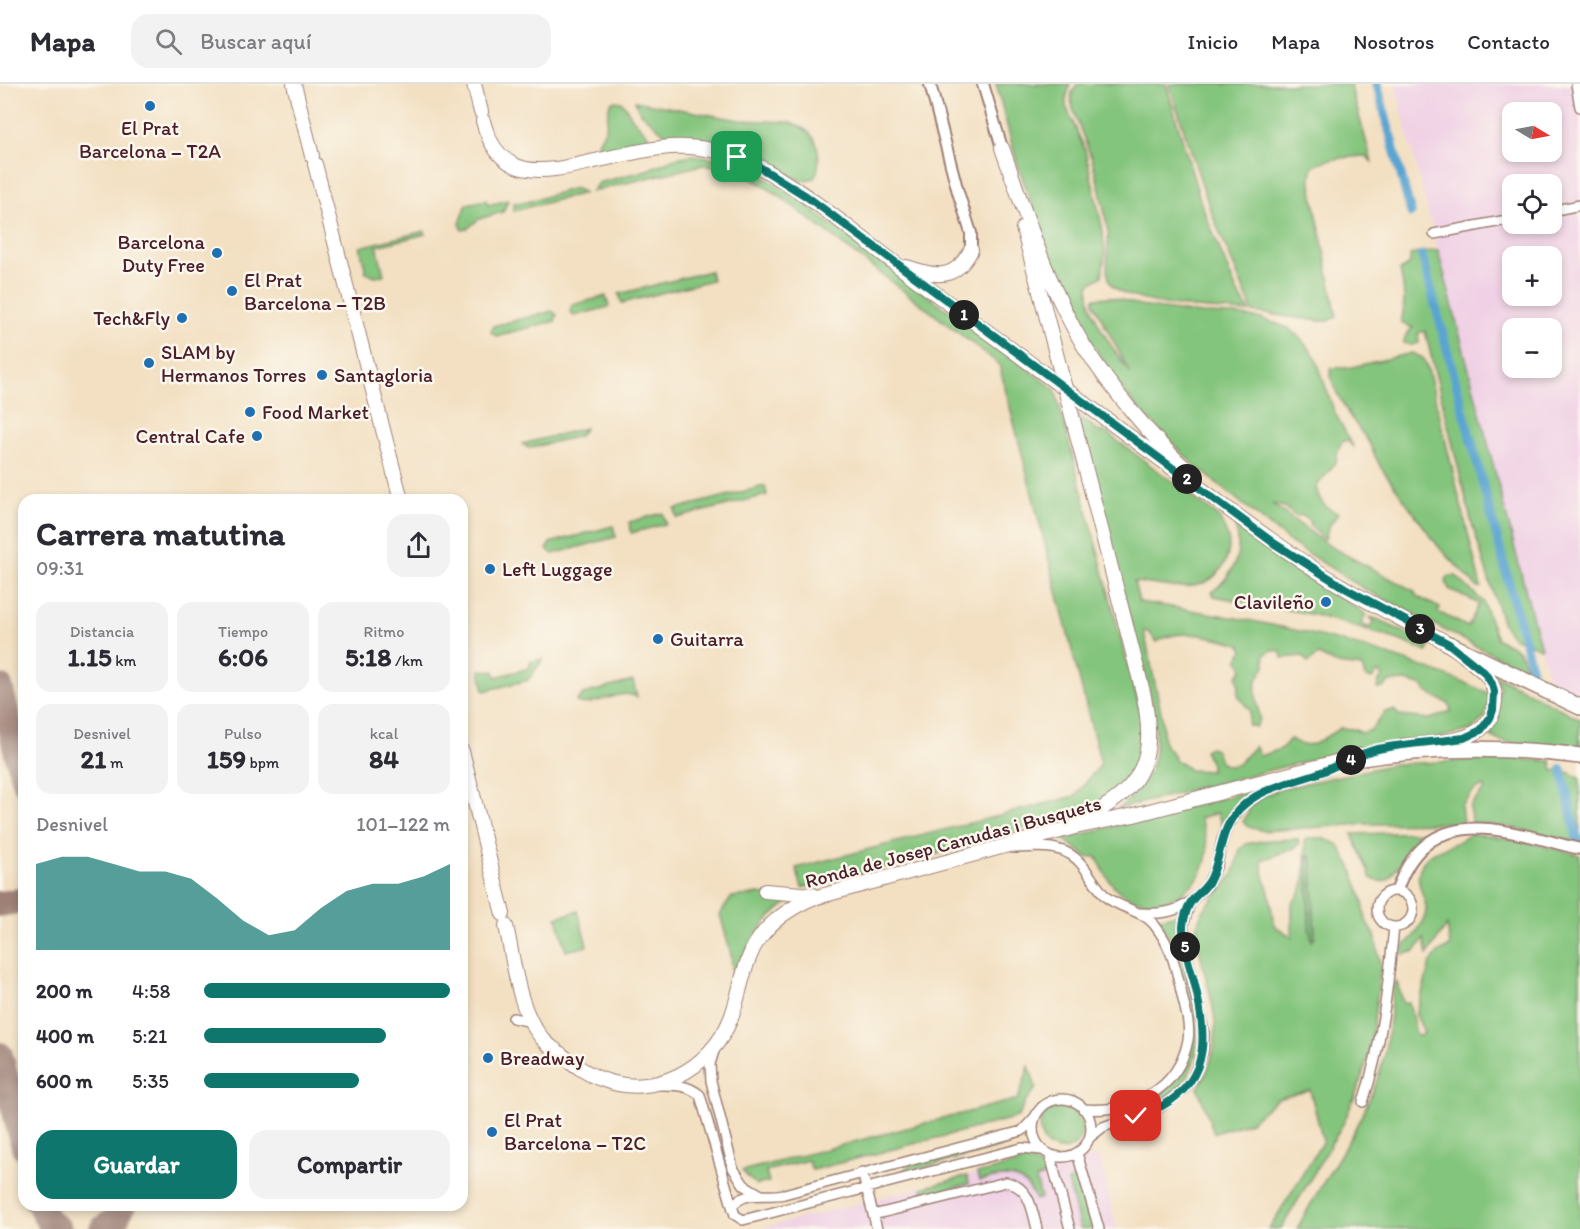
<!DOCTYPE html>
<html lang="es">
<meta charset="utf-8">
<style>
:root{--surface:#fff;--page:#f2f2f3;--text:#2b2b33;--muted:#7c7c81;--line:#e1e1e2;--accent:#0f766e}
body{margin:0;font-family:Itim,sans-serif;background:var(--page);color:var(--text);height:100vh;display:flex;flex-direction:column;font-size:22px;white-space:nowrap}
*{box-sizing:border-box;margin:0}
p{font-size:20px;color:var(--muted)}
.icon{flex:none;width:33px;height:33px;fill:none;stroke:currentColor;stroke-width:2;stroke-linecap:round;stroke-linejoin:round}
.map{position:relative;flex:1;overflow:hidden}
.details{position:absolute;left:18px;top:410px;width:450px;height:717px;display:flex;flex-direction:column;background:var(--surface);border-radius:18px;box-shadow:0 3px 9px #0003}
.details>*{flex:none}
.needle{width:39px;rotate:100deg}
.tools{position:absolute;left:1502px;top:18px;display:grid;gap:12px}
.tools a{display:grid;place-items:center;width:60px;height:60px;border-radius:12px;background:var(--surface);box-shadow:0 3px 9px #0003;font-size:30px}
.pin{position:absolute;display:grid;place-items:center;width:51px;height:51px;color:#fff;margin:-26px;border-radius:12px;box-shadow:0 3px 9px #0006}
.km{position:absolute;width:30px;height:30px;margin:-15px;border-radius:50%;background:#222;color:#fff;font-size:16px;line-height:30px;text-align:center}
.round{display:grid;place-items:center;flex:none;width:63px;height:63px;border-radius:18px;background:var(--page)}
.head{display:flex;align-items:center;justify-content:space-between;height:102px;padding:0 18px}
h1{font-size:33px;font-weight:800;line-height:45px}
.figures{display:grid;grid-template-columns:repeat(3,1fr);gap:9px;height:102px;padding:6px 18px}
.figures div{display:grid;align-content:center;border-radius:15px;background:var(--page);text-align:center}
.figures b{font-size:26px;font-weight:800}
.figures small{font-size:16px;font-weight:400}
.figures p{font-size:16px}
.chart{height:168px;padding:12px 18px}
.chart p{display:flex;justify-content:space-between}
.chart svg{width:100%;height:108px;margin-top:6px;fill:var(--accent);opacity:.7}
.action{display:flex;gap:12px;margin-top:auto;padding:12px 18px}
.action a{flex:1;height:69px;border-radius:18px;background:var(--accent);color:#fff;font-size:24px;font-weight:800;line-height:69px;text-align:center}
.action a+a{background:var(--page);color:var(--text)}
ul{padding:0 18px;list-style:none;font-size:20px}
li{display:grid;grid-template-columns:96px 72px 1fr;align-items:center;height:45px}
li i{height:15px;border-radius:8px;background:var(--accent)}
header{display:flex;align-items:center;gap:36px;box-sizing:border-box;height:84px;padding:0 30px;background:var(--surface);border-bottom:2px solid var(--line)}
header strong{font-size:28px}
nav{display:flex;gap:33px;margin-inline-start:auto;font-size:21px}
.search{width:420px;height:54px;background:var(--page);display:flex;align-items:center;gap:15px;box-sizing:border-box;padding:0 21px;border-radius:18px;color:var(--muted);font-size:22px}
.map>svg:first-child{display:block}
.built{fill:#f0d0e5;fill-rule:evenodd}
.green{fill:#84c57d;stroke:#677254;stroke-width:1.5;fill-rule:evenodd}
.forest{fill:url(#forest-crowns);stroke:#5a644c;stroke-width:1.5}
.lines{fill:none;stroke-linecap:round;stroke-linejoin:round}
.canal{stroke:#5aa4d1;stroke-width:9}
.taxiway{stroke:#9e8076;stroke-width:26}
.minor-casing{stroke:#9e8076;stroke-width:12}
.tertiary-casing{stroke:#9e8076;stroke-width:14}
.primary-casing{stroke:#9e8076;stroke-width:16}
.trunk-casing{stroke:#9e8076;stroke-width:18}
.minor{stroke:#fff;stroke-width:9}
.tertiary{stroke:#fff;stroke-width:10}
.primary{stroke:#fff;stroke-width:14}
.trunk{stroke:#fff;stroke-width:15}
.primary-bridge-casing{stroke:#9e8076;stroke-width:16;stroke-linecap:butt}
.primary-bridge{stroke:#fff;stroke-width:14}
.route-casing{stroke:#fff;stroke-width:12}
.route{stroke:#0f766e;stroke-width:8}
.poi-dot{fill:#1f6fb2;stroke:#fbf7ec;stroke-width:2}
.labels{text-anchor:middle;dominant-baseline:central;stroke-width:5;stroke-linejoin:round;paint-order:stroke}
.poi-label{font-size:20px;fill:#4a1f2b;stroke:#fbf7ec;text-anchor:start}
.street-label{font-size:20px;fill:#4a1f2b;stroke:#fbf7ec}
</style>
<header>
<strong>Mapa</strong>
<div class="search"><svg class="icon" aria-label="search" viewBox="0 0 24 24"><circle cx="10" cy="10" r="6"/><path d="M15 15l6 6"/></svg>Buscar aquí</div>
<nav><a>Inicio</a><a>Mapa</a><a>Nosotros</a><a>Contacto</a></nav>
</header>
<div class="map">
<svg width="1580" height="1145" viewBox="0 0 1580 1145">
<defs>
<pattern id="forest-crowns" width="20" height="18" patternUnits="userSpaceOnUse" patternTransform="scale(1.5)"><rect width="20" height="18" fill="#6baa6c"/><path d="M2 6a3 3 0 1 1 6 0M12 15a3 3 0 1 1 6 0" fill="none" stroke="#5a8a59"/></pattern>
</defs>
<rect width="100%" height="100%" fill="#fbf7ec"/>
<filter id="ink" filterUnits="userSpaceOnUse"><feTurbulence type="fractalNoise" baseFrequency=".0167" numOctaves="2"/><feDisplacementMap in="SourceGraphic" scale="12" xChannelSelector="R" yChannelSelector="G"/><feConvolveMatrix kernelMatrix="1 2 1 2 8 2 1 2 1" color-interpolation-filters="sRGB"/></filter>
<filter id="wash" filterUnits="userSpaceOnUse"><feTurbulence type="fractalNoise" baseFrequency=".008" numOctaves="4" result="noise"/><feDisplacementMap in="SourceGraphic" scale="24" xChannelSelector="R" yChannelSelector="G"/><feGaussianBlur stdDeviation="1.35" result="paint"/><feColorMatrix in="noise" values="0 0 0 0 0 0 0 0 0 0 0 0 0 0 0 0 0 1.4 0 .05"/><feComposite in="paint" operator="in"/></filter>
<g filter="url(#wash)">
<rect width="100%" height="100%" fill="#f3e0c2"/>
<path class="built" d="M1395,0H1580V612L1550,601ZM1512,28H1551V68H1512ZM1512,100H1551V140H1512ZM1512,172H1551V212H1512ZM1512,244H1551V284H1512Z
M1099,1072L1117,1145H759L1025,1077L1033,1078L1042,1084Z"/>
<path class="green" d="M996,0H1070L1066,15V22L1085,66L1102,142L1105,168L1102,192L1090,200C1082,224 1116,269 1130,289L1094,220V214L1111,213L1147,223L1201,230L1236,231L1263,235L1288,244L1301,255L1315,272L1334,327L1354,364L1348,357H1343L1338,366L1336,378L1316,403C1319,417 1324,424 1338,429L1328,444L1325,455L1309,441L1310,437L1301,431L1297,433L1284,423L1272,420L1331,463L1414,507L1418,513L1440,524L1438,528L1468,543L1479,520L1449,505L1446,497L1449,492H1456L1483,518L1497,555C1518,563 1522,567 1527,588L1366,506L1291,459L1192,379L1134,320L1109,288L1062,206L1017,79Z
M1077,0H1166L1201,119L1237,208L1250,228C1220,226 1132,223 1112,201C1103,190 1110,163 1108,148C1104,124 1099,99 1092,76C1086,56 1075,37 1071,16L1072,9Z
M1169,0H1350L1372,78L1366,72C1353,73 1323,74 1314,82C1310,87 1311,95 1311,101L1337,233L1328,237H1321L1253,228L1210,125Z
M615,17L621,18L625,22L632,34L648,51L650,57L647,59L597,70C594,61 603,52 606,43C608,34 607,26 611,18Z
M635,17L739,36L789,38C798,41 807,45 813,53C820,64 821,83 814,94L801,97L745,67L715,59L672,56L641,29Z
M693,71L728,76L758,89L779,102L1055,305L1140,627C1147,673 1139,696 1098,720L975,760L802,804L796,784L1075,712L1101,680L999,280L778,111L741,87L728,83L703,81L592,107L598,99L647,86L675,74Z
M575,104L585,109L513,127L514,119L527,118Z
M486,116L488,121L508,116L503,128L479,135L467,145L462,146L460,139L467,120Z
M424,147L426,150L377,162L384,191L375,192L366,188L360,163Z
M1438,166L1535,543L1541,564L1512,553L1503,541L1472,440L1425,247L1418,249L1419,259L1411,261L1403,259L1407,249L1413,244L1401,238C1406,220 1404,204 1400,186L1410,180V171Z
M710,187L712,196L622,219L619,210Z
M606,212L609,223L574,232L570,228L572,221Z
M552,227L557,231L555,237L496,252L491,248L493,242Z
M1412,269L1423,274L1428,285L1481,503H1477L1438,462L1380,382L1368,357L1349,331L1337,309L1332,297L1330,284H1348Z
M1076,330L1101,349L1103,346L1218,432C1226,446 1233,460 1226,476C1209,515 1168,501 1134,498L1139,518C1261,536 1374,558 1488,609L1489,616L1485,633L1471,646L1435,655L1379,661L1334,670L1117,725C1160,694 1160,661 1151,613ZM1144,547L1149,548L1157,558C1180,542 1215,554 1240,560L1243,567L1238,574L1243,585L1237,592L1239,600L1238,611L1250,627L1248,641L1256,643L1260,634C1258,623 1254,610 1256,599C1259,586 1268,588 1264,571L1272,566L1281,567L1282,574L1303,572L1308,579L1318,571L1337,580L1362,583L1365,593L1372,595L1378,588L1383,593L1379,597L1377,605L1383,604L1389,598L1406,597L1424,602L1426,608L1449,620L1451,627L1430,635L1400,632L1394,626L1385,628L1371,646L1362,649L1353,645L1340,644L1315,660L1303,661L1290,655L1281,665L1260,672L1255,662L1237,681L1228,682L1221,679L1215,665L1210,663L1204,666L1211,680V687L1189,686L1182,679L1176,677L1171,668L1164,660L1162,633Z
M585,344L579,352L529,364L522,360Z
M765,402L767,411L677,434L675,425Z
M663,429L666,440L631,449L629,438Z
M1237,440L1320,496L1323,502L1366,530L1361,540L1370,544L1374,537L1369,533L1377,535L1430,561L1427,568L1399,556L1315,531L1214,512L1212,508C1234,491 1244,468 1235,442Z
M613,442L616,453L553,470L547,465L550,459Z
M543,575L528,596L484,607L480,586L494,587L496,593L530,584V578Z
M1495,591L1580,635V669L1500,657L1492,653L1490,647L1500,604Z
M633,597L637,613C618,603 595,625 576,618L583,610Z
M1512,675L1551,677L1553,687C1563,684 1572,689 1580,695V759L1509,743L1471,739L1470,722L1485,705L1484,702L1475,706L1461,721L1463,739L1363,740L1264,747L1249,743L1243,738L1249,727L1248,724L1263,712L1284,704L1395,680Z
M1249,707V710L1232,726L1222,741L1217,729L1200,734C1204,745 1208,757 1207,769C1203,811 1150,832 1119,807C1108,798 1103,785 1096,772L1088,774L1064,755Z
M1431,748L1413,761L1389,795C1383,799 1378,798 1371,794L1352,750Z
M1470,750C1508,752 1544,762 1580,771V1145H1297C1323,1095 1358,1049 1377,996C1388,966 1389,932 1393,901L1396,897C1400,904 1400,913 1404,920L1409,918L1416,950L1419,953L1424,948L1416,931L1430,880L1438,869L1450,862L1447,841L1427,871L1424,855L1415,867L1403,871L1404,862C1414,853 1427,837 1426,823C1424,810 1414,796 1421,782C1430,762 1456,764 1470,750Z
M1310,754H1322L1338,760L1351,783L1362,814L1366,837L1375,851L1381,885L1369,971L1356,1010L1343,1040L1281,1145H1269L1323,1057L1310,1006L1277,1015L1250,1038L1214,1049L1198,1004C1235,944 1202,905 1196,845C1202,819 1219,812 1232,792C1238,784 1236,767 1243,762C1252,755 1286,756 1298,755L1299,760L1293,765L1262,776C1262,792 1266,795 1269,809C1272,820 1271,831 1275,842L1292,853V819C1295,816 1299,812 1301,808C1305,801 1306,765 1305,756Z
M759,810L791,817C760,836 743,866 734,901L731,871L720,830L732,813Z
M578,827L587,862L566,867L557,833Z
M1181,829L1177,847L1181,867L1176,868L1172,857L1156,835Z
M1183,874C1196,926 1217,987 1157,1020C1145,1026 1130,1029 1117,1034L1116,1028C1128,1025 1140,1022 1151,1016C1179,999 1196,966 1192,934C1189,914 1182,894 1178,875Z
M1029,982L1036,1004L1025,1019L1019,1032L1014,1034L812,1086L808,1076L766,1087L769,1098L756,1101L742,1087L1018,1015Z
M1040 1045a21 21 0 1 1 42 0a21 21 0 1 1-42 0Z
M1005,1057L1007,1061L900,1090L909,1081Z
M1025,1077L1033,1078L1042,1084L1045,1092L1036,1095L1041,1114L1036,1116C1024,1088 1004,1091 979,1097L977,1090Z
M967,1092L969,1100L924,1111L922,1104Z
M1081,1093L1094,1145H1080L1068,1097Z"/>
<path class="forest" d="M1307,771L1312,773L1315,853L1312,857L1309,844Z"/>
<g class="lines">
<path class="canal" d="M1377,0L1411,129
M1422,171L1532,586
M1562,685L1577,754L1580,755"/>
<path class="taxiway" d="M0,603L24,697
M0,820L24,816
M0,971L24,1063
M39,1120L49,1138L59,1145
M102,1145L116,1135L124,1120"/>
</g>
</g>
<g filter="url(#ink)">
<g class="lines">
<defs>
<path id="minor" d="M1576,0L1580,23
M1551,127L1580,121
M1434,150L1512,135
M1013,764C1039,763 1066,759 1083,782C1091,792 1097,803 1106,813C1121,825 1144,826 1156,843C1170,861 1175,880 1180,902C1183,919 1191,939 1188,956C1178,1007 1131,1029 1083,1025
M1377 825a18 18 0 1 1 36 0a18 18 0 1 1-36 0Z
M1141,829C1159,830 1174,829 1190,818
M513,934L532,938
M715,964L710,980L711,997L733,1084L744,1101L761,1111
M661,1001C676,1001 688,1001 700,1011L732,1122L735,1131L743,1136L1022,1064L1042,1066
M1033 1044a29 29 0 1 1 58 0a29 29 0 1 1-58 0Z
M1363,1018C1382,961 1388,902 1394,843
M1089,1054L1103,1043L1162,1022L1184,1005L1193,994L1203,967L1204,949L1186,867L1183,842L1190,818L1207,802L1217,781L1222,756L1228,741L1242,722L1269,705L1326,686
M1077,1069L1099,1145
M1050,1071L1070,1145
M862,1088L877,1145
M732,1122C744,1106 766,1114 784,1110L1022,1047L1035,1033
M873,1131L1006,1098C1030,1103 1032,1125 1037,1145"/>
<path id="tertiary" d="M930,0L958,108L971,149V166
M983,0L1002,64
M1397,806C1428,714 1509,748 1580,765"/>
<path id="primary" d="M294,0L312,72
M474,0L481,28
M483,37C501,105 553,86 604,75C625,70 648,65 670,63C704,61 738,71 767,87C823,120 872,163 925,202C1033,282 1141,362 1250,441C1281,463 1312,485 1345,504C1368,518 1392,530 1416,543C1428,549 1441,554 1451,562C1461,568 1469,576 1478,583C1488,591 1496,603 1495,617C1492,662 1434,658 1402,662
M1002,64C1026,130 1047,201 1084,262C1111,305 1152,354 1189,388
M315,80L401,416
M1023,144L1044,223
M907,183C936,193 955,197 971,166
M1078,355L1143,608C1151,646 1154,683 1121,711C1108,722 1092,730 1079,740
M462,667L503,830
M765,807L813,811
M506,842C514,877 518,927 542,954C547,961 556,966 563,972C575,981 587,990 601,995C654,1016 711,985 731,934C740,911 742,884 755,861C768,839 787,826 810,815L1075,743L1134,731L1363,671"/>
<path id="trunk" d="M1449,560L1580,623
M1354,675C1429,663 1505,662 1580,672"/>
</defs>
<use href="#minor" class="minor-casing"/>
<use href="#tertiary" class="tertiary-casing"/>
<use href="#primary" class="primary-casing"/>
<use href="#trunk" class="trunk-casing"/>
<use href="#minor" class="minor"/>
<use href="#tertiary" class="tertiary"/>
<use href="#primary" class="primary"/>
<use href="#trunk" class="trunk"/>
<defs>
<path id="primary-bridge" d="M1044,223L1078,355"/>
</defs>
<use href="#primary-bridge" class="primary-bridge-casing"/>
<use href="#primary-bridge" class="primary-bridge"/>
</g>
</g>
<g class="lines" filter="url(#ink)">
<defs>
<path id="route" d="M737,73L756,81L806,112L1275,460L1345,504L1449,560L1484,588L1492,600L1494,608L1493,626L1490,634L1481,646L1464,654C1436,658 1406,659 1378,665C1360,669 1341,680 1324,687C1294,699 1256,703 1235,730C1220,749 1221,773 1211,794C1206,805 1197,809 1191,818C1187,823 1183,837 1183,844C1183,862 1189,880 1194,897C1206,945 1213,994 1162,1022C1154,1026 1145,1029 1136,1032"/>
</defs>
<use href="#route" class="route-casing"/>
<use href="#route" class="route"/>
</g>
<g class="poi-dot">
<circle cx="150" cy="22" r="6"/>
<circle cx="217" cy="169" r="6"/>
<circle cx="232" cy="207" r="6"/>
<circle cx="182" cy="234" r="6"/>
<circle cx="149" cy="279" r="6"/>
<circle cx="322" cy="291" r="6"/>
<circle cx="250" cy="328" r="6"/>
<circle cx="257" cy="352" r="6"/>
<circle cx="490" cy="485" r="6"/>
<circle cx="1326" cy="518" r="6"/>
<circle cx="658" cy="555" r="6"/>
<circle cx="488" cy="974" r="6"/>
<circle cx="492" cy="1048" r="6"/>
</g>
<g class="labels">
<g class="poi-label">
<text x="150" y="44" text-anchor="middle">El Prat<tspan x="150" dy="23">Barcelona – T2A</tspan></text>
<text x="205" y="158" text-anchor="end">Barcelona<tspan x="205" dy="23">Duty Free</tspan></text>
<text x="244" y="196">El Prat<tspan x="244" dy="23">Barcelona – T2B</tspan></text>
<text x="170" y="234" text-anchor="end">Tech&amp;Fly</text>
<text x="161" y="268">SLAM by<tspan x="161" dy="23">Hermanos Torres</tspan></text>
<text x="334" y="291">Santagloria</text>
<text x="262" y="328">Food Market</text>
<text x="245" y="352" text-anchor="end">Central Cafe</text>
<text x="502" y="485">Left Luggage</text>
<text x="1314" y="518" text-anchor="end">Clavileño</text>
<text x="670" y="555">Guitarra</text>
<text x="500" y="974">Breadway</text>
<text x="504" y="1036">El Prat<tspan x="504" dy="23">Barcelona – T2C</tspan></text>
</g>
<g class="street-label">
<text transform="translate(953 758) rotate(-15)">Ronda de Josep Canudas i Busquets</text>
</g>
</g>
</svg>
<div class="tools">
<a><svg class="needle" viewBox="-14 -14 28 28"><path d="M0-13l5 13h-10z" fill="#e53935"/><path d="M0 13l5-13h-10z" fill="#7c7c81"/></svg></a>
<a><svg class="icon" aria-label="locate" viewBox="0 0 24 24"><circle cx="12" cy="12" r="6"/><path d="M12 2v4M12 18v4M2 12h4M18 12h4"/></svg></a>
<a>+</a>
<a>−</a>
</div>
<div class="pin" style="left:737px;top:73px;background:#1e9e55"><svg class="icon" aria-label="arrive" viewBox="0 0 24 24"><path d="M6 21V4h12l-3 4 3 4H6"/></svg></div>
<div class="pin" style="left:1136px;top:1032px;background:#d93025"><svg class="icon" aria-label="check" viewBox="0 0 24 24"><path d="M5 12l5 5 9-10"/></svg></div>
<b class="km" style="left:964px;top:231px">1</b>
<b class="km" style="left:1187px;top:395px">2</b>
<b class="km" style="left:1420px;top:545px">3</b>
<b class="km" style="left:1351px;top:676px">4</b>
<b class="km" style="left:1185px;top:863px">5</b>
<section class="details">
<div class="head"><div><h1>Carrera matutina</h1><p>09:31</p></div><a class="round"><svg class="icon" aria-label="share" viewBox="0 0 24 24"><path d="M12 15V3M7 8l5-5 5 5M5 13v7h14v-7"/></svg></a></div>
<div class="figures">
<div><p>Distancia</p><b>1.15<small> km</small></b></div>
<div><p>Tiempo</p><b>6:06</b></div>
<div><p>Ritmo</p><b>5:18<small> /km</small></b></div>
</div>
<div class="figures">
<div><p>Desnivel</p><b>21<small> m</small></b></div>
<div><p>Pulso</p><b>159<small> bpm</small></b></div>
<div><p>kcal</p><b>84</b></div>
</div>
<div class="chart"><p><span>Desnivel</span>101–122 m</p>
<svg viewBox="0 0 160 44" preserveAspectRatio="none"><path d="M0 44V9L10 6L20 6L30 9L40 12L50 12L60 15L70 23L80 32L90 38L100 36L110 27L120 20L130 17L140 17L150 14L160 9V44z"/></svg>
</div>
<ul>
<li><b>200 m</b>4:58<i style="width:100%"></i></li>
<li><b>400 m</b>5:21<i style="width:74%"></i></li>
<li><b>600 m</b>5:35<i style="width:63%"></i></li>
</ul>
<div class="action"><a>Guardar</a><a>Compartir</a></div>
</section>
</div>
